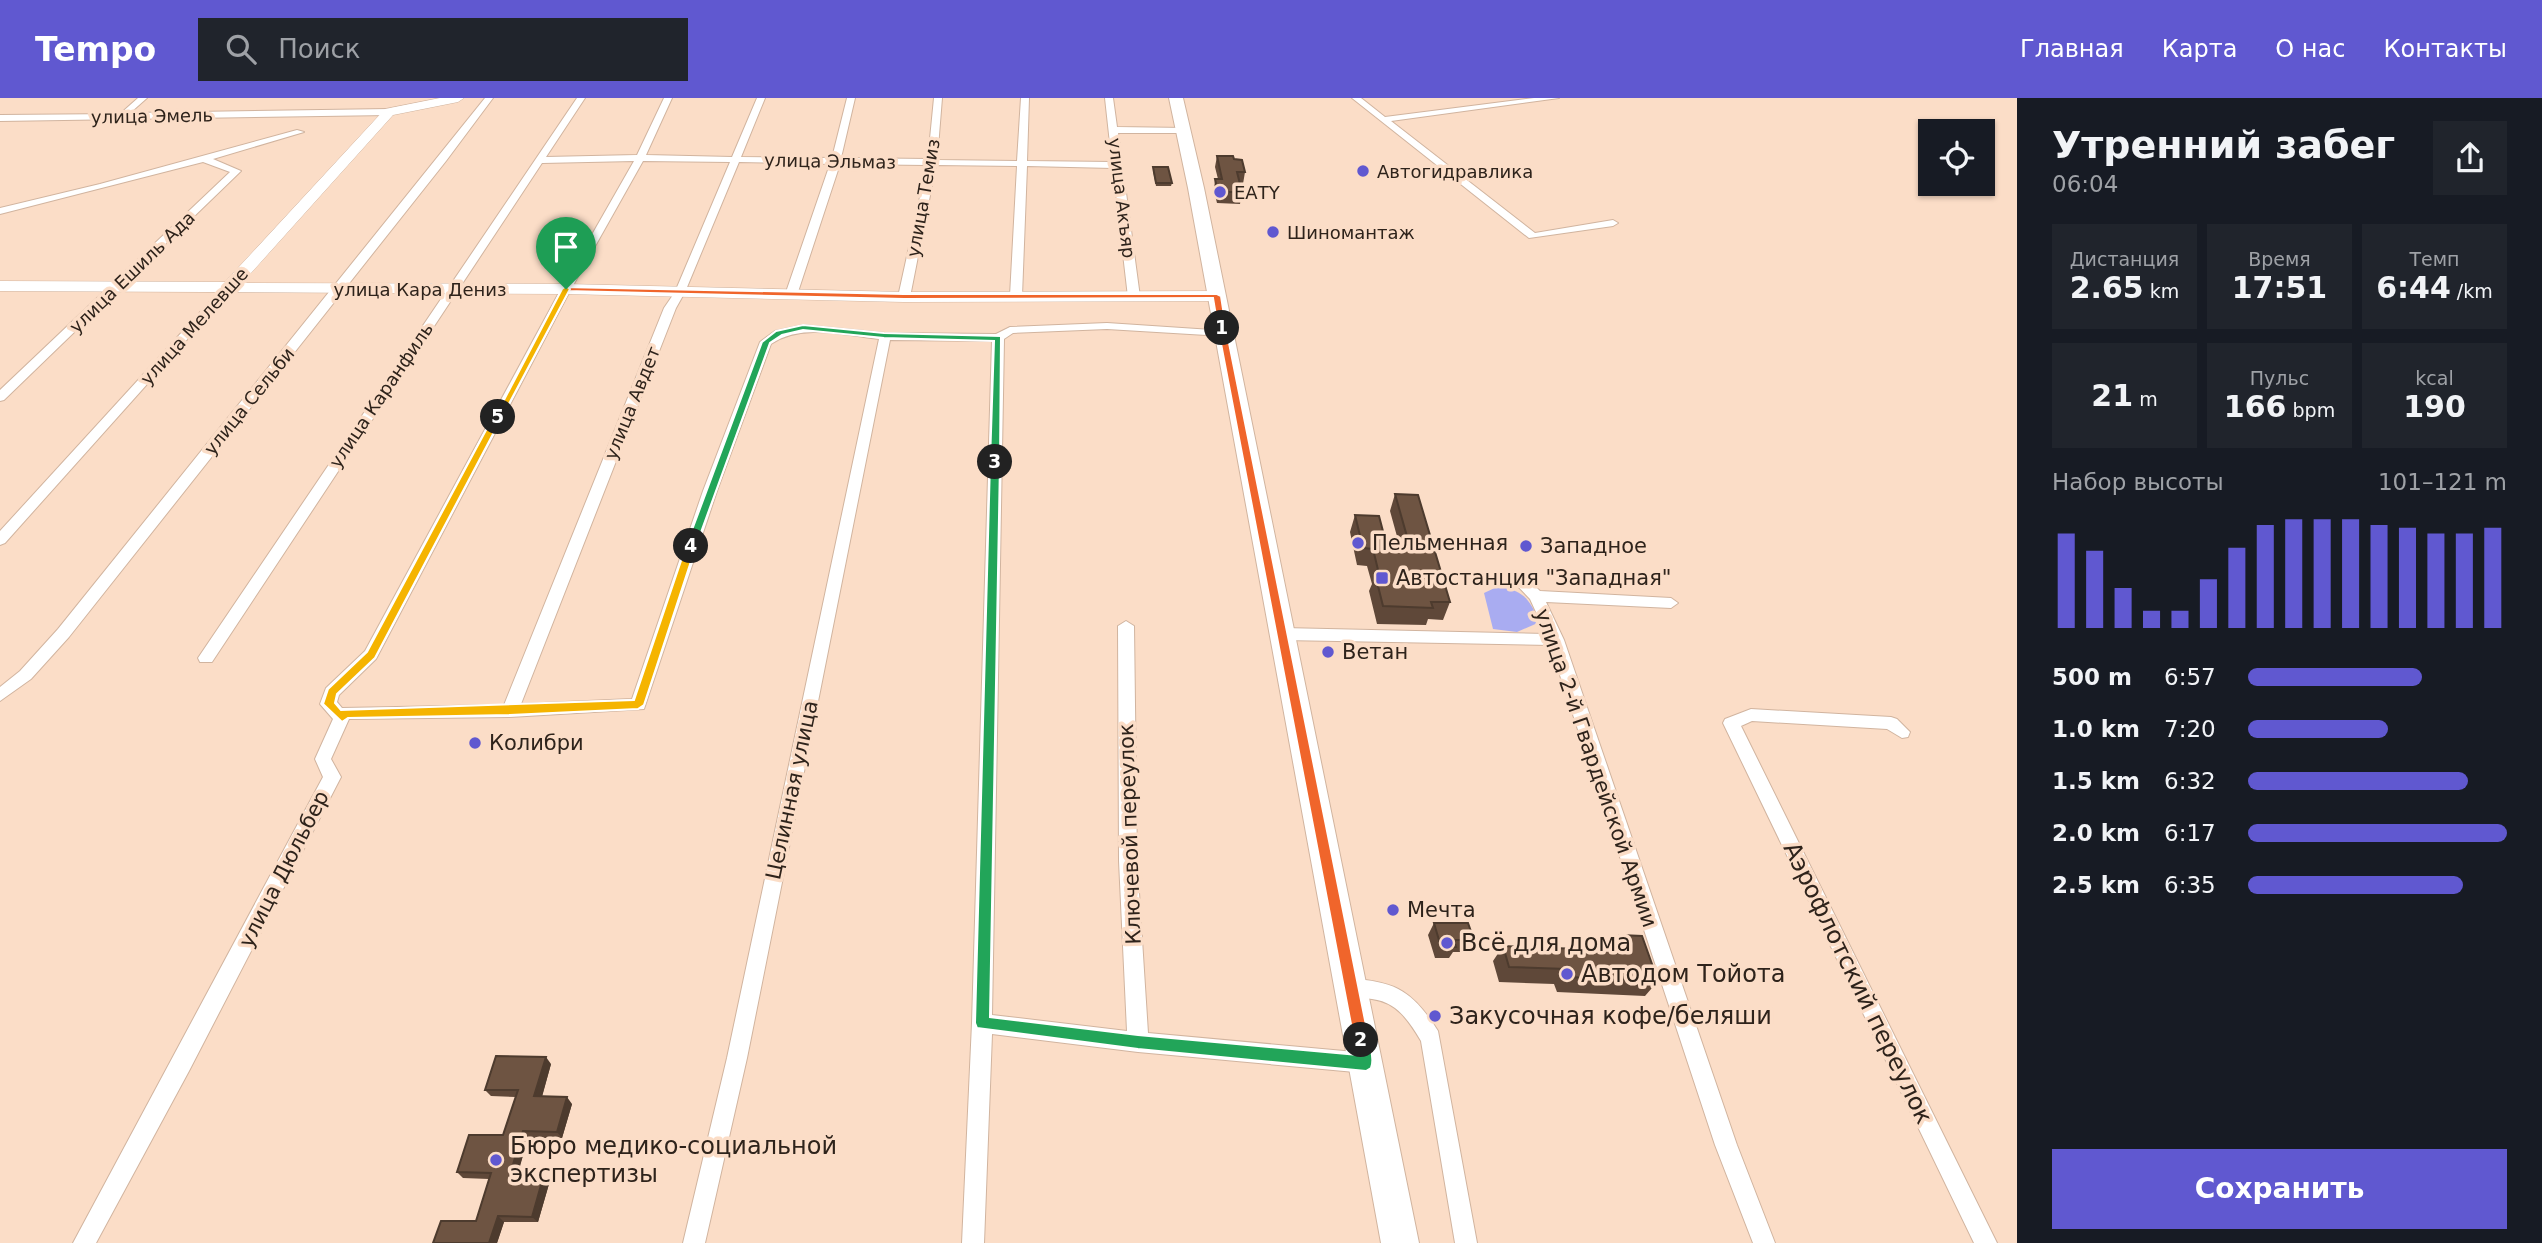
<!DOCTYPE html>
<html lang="ru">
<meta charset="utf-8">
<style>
:root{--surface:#171b24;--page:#20242c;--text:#f1f3f6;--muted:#9ea1a6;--accent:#6058d0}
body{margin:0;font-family:"DejaVu Sans",sans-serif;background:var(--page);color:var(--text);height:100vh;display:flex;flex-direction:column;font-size:26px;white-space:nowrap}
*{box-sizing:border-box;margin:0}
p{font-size:23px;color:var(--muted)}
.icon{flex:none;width:38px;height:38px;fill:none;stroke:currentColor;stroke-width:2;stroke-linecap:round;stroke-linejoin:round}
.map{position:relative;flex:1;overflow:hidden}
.drawer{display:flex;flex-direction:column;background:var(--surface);width:525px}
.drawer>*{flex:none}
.tools{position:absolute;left:1918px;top:21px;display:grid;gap:14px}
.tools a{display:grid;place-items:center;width:77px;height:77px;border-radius:0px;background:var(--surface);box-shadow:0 2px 5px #0004;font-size:35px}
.pin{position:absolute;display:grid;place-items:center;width:60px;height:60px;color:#fff;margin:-72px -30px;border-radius:50% 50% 50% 0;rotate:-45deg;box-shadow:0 0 7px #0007}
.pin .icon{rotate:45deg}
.km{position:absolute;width:35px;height:35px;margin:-18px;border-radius:50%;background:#222;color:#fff;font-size:19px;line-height:35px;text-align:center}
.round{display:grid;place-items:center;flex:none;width:74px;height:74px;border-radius:0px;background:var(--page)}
.headline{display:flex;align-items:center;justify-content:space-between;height:119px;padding:0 35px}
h1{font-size:38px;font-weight:700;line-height:52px}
.metrics{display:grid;grid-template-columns:repeat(3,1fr);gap:10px;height:119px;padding:7px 35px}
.metrics div{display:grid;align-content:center;border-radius:0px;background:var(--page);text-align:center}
.metrics b{font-size:30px;font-weight:700}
.metrics small{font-size:19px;font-weight:400}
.metrics p{font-size:19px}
.chart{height:196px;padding:14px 35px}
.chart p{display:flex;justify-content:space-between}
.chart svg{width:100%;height:126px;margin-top:7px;stroke:var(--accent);stroke-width:6}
.primary-button{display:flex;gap:14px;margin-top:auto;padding:14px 35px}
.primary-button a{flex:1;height:80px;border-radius:0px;background:var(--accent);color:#fff;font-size:28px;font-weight:700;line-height:80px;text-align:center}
ul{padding:0 35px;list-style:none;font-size:23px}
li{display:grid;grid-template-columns:112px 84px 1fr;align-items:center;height:52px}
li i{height:18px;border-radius:9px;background:var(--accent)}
header{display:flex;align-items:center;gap:42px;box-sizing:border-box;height:98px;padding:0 35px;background:var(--accent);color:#fff}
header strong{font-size:33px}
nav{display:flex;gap:38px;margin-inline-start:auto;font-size:24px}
.search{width:490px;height:63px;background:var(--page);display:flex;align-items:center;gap:18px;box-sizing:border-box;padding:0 24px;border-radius:0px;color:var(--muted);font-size:26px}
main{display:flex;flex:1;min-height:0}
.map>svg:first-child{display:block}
.forest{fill:#a9acf1}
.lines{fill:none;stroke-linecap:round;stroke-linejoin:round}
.street-casing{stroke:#d1b49f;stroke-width:2}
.secondary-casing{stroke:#d1b49f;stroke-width:1}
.primary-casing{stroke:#d1b49f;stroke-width:2}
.street{fill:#fff;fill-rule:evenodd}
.secondary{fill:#fff;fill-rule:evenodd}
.primary{fill:#fff;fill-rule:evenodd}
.wall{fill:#5f4839}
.shaded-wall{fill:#4d3b2e}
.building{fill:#6e5442;stroke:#4d3b2e;stroke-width:2}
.split-1{fill:#f0652b;stroke:#fff;stroke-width:2}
.split-2{fill:#f0652b;stroke:#fff;stroke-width:2}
.split-3{fill:#22a559;stroke:#fff;stroke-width:2}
.split-4{fill:#22a559;stroke:#fff;stroke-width:2}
.split-5{fill:#f5b400;stroke:#fff;stroke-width:2}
.split-6{fill:#f5b400;stroke:#fff;stroke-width:2}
.poi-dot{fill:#6058d0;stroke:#fbddc7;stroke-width:2.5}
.labels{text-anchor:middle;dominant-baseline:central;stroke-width:7;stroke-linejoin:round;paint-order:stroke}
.far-street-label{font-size:18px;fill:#2e231b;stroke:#fbddc7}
.far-poi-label{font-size:18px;fill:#2e231b;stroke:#fbddc7;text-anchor:start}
.poi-label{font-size:21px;fill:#2e231b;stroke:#fbddc7;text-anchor:start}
.street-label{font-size:21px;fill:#2e231b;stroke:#fbddc7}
.near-poi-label{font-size:24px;fill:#2e231b;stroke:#fbddc7;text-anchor:start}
.near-street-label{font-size:24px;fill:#2e231b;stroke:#fbddc7}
</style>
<header>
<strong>Tempo</strong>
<div class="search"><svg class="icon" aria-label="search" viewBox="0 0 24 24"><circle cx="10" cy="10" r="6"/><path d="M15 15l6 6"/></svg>Поиск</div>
<nav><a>Главная</a><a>Карта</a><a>О нас</a><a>Контакты</a></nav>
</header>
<main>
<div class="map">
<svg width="2017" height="1145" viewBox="0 0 2017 1145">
<rect width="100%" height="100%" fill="#fbddc7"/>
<path class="forest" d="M1499,488C1525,494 1528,500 1540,524L1517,534L1493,531L1484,495Z"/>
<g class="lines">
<defs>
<path id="street" d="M138,0H147L130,15L389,11L393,14L389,17L0,23V17L120,16Z
M485,0H493L446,63L69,539L31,581L0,603V589L20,573L58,531Z
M577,0H585L546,59L637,57L664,0H672L646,57L732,59L757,0H765L741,59L832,60L847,0H855L841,60L928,61L934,0H942L937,62L1017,63L1021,0H1029L1027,63L1112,64L1105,0H1113L1117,29L1185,30V34L1182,35H1118L1140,199L1134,202L1128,199L1113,70L1027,68L1022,198L1016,201L1010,198L1017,68L936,67L910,199L904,202L898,199L927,67L840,66L797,197L791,200L785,197L830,66L739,64L685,194L676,210L521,606L632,601L703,393L760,244L775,233L803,227L885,235L996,236L1010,229L1107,225L1227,233V237L1223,238L1107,231L1013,235L1004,241L992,917L1127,933L1119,763L1118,528L1126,523L1134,528L1137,763L1148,935L1366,955L1373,958L1376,965L1373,972L1366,975L1138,954L992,936L984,1145H962L972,925L992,243L890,242L747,960L705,1145H683L727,960L879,241C844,237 801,225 771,246L717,393L644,611L510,619L349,621L331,661L341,679L189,973L96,1145H73L323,679L315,661L333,621L320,606L326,590L365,553L561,191L634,63L542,65L212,564H200L198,560ZM643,63L730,64L675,194L664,210L504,607L342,610L337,604L339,597L376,561L571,191Z
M1352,0H1361L1385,19L1534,0H1559L1391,23L1535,135L1613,122L1618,125L1613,128L1529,140Z
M297,32L304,34L213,61L241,73L4,302L0,303V292L230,74L203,64L0,116V110L100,86Z
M225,187L234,189L5,445L0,447V433Z
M1516,474L1521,475L1540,493L1671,500L1678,505L1671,510L1546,504L1564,542L1737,1047L1775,1145H1753L1715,1047L1550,547L1283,542L1275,536L1283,530L1546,536L1530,501L1509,479Z
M1751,611L1891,619L1897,621L1910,634L1908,639L1902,640L1887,631L1752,623L1741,628L1997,1145H1974L1723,625L1725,621Z
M1351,881C1397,883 1414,895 1438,933L1477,1145H1455L1421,943C1409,923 1397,904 1372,901C1362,899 1353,900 1344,896L1341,890L1344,884Z"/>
<path id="secondary" d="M440,0H464L458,4L393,17L242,185L566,186L904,194L1217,193L1225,198L1217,203L904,204L566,196L0,193V183L225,184L385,11Z"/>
<path id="primary" d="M1169,0H1183L1204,90L1419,1145H1381L1188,90Z"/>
</defs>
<use href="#street" class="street-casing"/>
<use href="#secondary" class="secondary-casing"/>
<use href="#primary" class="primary-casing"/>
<use href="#street" class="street"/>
<use href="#secondary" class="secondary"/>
<use href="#primary" class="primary"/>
</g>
<path class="wall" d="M1217,58L1234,61L1245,74L1243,86H1240L1242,94L1240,106L1217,105L1214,93L1215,81H1218L1215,69Z
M1153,69L1172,85L1171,88H1156L1153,73Z
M1395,396L1450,504L1443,522L1428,521L1426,527L1377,526L1369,493L1372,486L1367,468L1357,467L1350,434L1355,417L1385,441L1398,442L1390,413Z
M1434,825L1474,842L1467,854H1453L1449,860H1435L1428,837Z
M1620,837L1658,883L1645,898L1557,894L1554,886L1499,884L1493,863L1503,848L1608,853Z
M551,966L542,999L572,1006L562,1040H528L516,1080L549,1086L538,1124H504L497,1145H433L476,1123L489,1081L463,1080L457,1074L503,1037L516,999L491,998L485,992Z"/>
<path class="shaded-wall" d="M546,959L551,966L540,1005L534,998Z
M567,999L572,1006L562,1040L557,1034Z
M523,1033L528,1040L515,1086L509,1080Z
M543,1080L549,1086L538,1124L532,1119Z
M498,1118L504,1124L497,1145H489Z"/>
<path class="building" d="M1217,58H1233L1234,61L1242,62L1245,74H1237L1242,94H1218L1215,81H1222Z
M1153,69H1168L1172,85H1156Z
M1395,396L1418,397L1450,504H1431L1433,510L1383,508L1375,476H1379L1373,451L1363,450L1355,417L1379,418L1385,441L1408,442Z
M1434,825H1468L1474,842H1454L1456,849H1441Z
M1620,837L1642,838L1658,883L1568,879L1566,871L1509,869L1503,848L1626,853Z
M496,958L546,959L534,998L567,999L557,1034L523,1033L509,1080H543L532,1119L498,1118L489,1145H433L441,1123H476L491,1075L457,1074L469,1037H503L518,992H485Z"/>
<path class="split-1" d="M563,189L904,196H1217L1221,198L1226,230L1222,232L1218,230L1213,200L904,201L566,193Z"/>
<path class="split-2" d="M1222,227L1226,230L1369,942L1367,947L1361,949L1356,947L1354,942L1218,230Z"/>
<path class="split-3" d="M995,361L1000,364L990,919L1138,937L1357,957L1354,942L1356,937L1361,935L1367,937C1370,946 1375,961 1371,970L1366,973L1138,951L977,930L975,925L990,364Z"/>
<path class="split-4" d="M803,227L884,235L1001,238L1000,364L995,367L990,364L994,243L884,240L803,232L782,237L770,245L696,448L687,451L686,448L762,244L776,233Z"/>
<path class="split-5" d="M498,316L502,319L375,560L337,596L335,605L341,612L634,602L686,448L695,446L696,448L644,607L638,611L510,617L348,620L342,624L323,606L328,591L367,554L493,319Z"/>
<path class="split-6" d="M566,188L570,191L502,319L494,321L562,191Z"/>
<g class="poi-dot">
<circle cx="1363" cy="73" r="7"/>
<circle cx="1220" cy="94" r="7"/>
<circle cx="1273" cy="134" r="7"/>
<circle cx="1358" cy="445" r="7"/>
<circle cx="1526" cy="448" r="7"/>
<rect x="1375" y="473" width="14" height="14" rx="3.5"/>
<circle cx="1328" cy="554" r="7"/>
<circle cx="475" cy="645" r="7"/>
<circle cx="1393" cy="812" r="7"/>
<circle cx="1447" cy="845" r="7"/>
<circle cx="1567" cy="876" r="7"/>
<circle cx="1435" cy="918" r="7"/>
<circle cx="496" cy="1062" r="7"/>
</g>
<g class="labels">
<g class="far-street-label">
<text transform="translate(152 18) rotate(-1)">улица Эмель</text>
<text transform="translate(830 63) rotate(1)">улица Эльмаз</text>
<text transform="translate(923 100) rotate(-80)">улица Темиз</text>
<text transform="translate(1122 100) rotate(83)">улица Акъяр</text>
<text transform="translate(132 174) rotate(-44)">улица Ешиль Ада</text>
<text x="420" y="191">улица Кара Дениз</text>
<text transform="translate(194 228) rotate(-48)">улица Мелевше</text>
<text transform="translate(381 297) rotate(-56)">улица Каранфиль</text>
<text transform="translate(249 303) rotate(-51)">улица Сельби</text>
<text transform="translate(632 305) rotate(-68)">улица Авдет</text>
</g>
<g class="far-poi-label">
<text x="1377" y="73">Автогидравлика</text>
<text x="1234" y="94">EАTY</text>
<text x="1287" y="134">Шиномантаж</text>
</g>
<g class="poi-label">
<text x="1372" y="445">Пельменная</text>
<text x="1540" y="448">Западное</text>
<text x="1396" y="480">Автостанция "Западная"</text>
<text x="1342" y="554">Ветан</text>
<text x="489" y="645">Колибри</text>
<text x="1407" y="812">Мечта</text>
</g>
<g class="street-label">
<text transform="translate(1596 670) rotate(71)">улица 2-й Гвардейской Армии</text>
<text transform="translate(792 692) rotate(-78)">Целинная улица</text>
<text transform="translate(1130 736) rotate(-92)">Ключевой переулок</text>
<text transform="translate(284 771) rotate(-63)">улица Дюльбер</text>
</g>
<g class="near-poi-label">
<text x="1461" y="845">Всё для дома</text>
<text x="1581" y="876">Автодом Тойота</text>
<text x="1449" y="918">Закусочная кофе/беляши</text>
<text x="510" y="1048">Бюро медико-социальной<tspan x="510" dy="28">экспертизы</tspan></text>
</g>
<g class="near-street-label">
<text transform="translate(1858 885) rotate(64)">Аэрофлотский переулок</text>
</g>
</g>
</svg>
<div class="tools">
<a><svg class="icon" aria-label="locate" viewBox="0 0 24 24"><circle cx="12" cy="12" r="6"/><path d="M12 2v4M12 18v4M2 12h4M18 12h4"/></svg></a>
</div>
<div class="pin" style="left:566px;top:191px;background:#1e9e55"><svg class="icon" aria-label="arrive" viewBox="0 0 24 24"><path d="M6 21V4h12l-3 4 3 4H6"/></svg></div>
<b class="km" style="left:1222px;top:230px">1</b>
<b class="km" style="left:1361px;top:942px">2</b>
<b class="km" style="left:995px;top:364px">3</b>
<b class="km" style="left:691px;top:448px">4</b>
<b class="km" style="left:498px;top:319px">5</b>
</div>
<section class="drawer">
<div class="headline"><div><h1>Утренний забег</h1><p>06:04</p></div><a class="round"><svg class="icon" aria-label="share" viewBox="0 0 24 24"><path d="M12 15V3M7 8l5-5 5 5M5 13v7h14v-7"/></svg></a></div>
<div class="metrics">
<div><p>Дистанция</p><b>2.65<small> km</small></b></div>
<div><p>Время</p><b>17:51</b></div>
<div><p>Темп</p><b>6:44<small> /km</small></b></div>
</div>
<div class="metrics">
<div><b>21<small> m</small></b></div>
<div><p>Пульс</p><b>166<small> bpm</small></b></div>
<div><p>kcal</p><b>190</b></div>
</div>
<div class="chart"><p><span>Набор высоты</span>101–121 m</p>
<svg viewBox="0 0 160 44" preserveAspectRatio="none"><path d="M5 44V11M15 44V17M25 44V30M35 44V38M45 44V38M55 44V27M65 44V16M75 44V8M85 44V6M95 44V6M105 44V6M115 44V8M125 44V9M135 44V11M145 44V11M155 44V9"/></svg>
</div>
<ul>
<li><b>500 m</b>6:57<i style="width:67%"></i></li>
<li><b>1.0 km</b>7:20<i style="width:54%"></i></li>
<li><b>1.5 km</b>6:32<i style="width:85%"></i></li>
<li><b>2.0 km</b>6:17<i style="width:100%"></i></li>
<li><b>2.5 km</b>6:35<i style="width:83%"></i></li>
</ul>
<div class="primary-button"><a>Сохранить</a></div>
</section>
</main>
